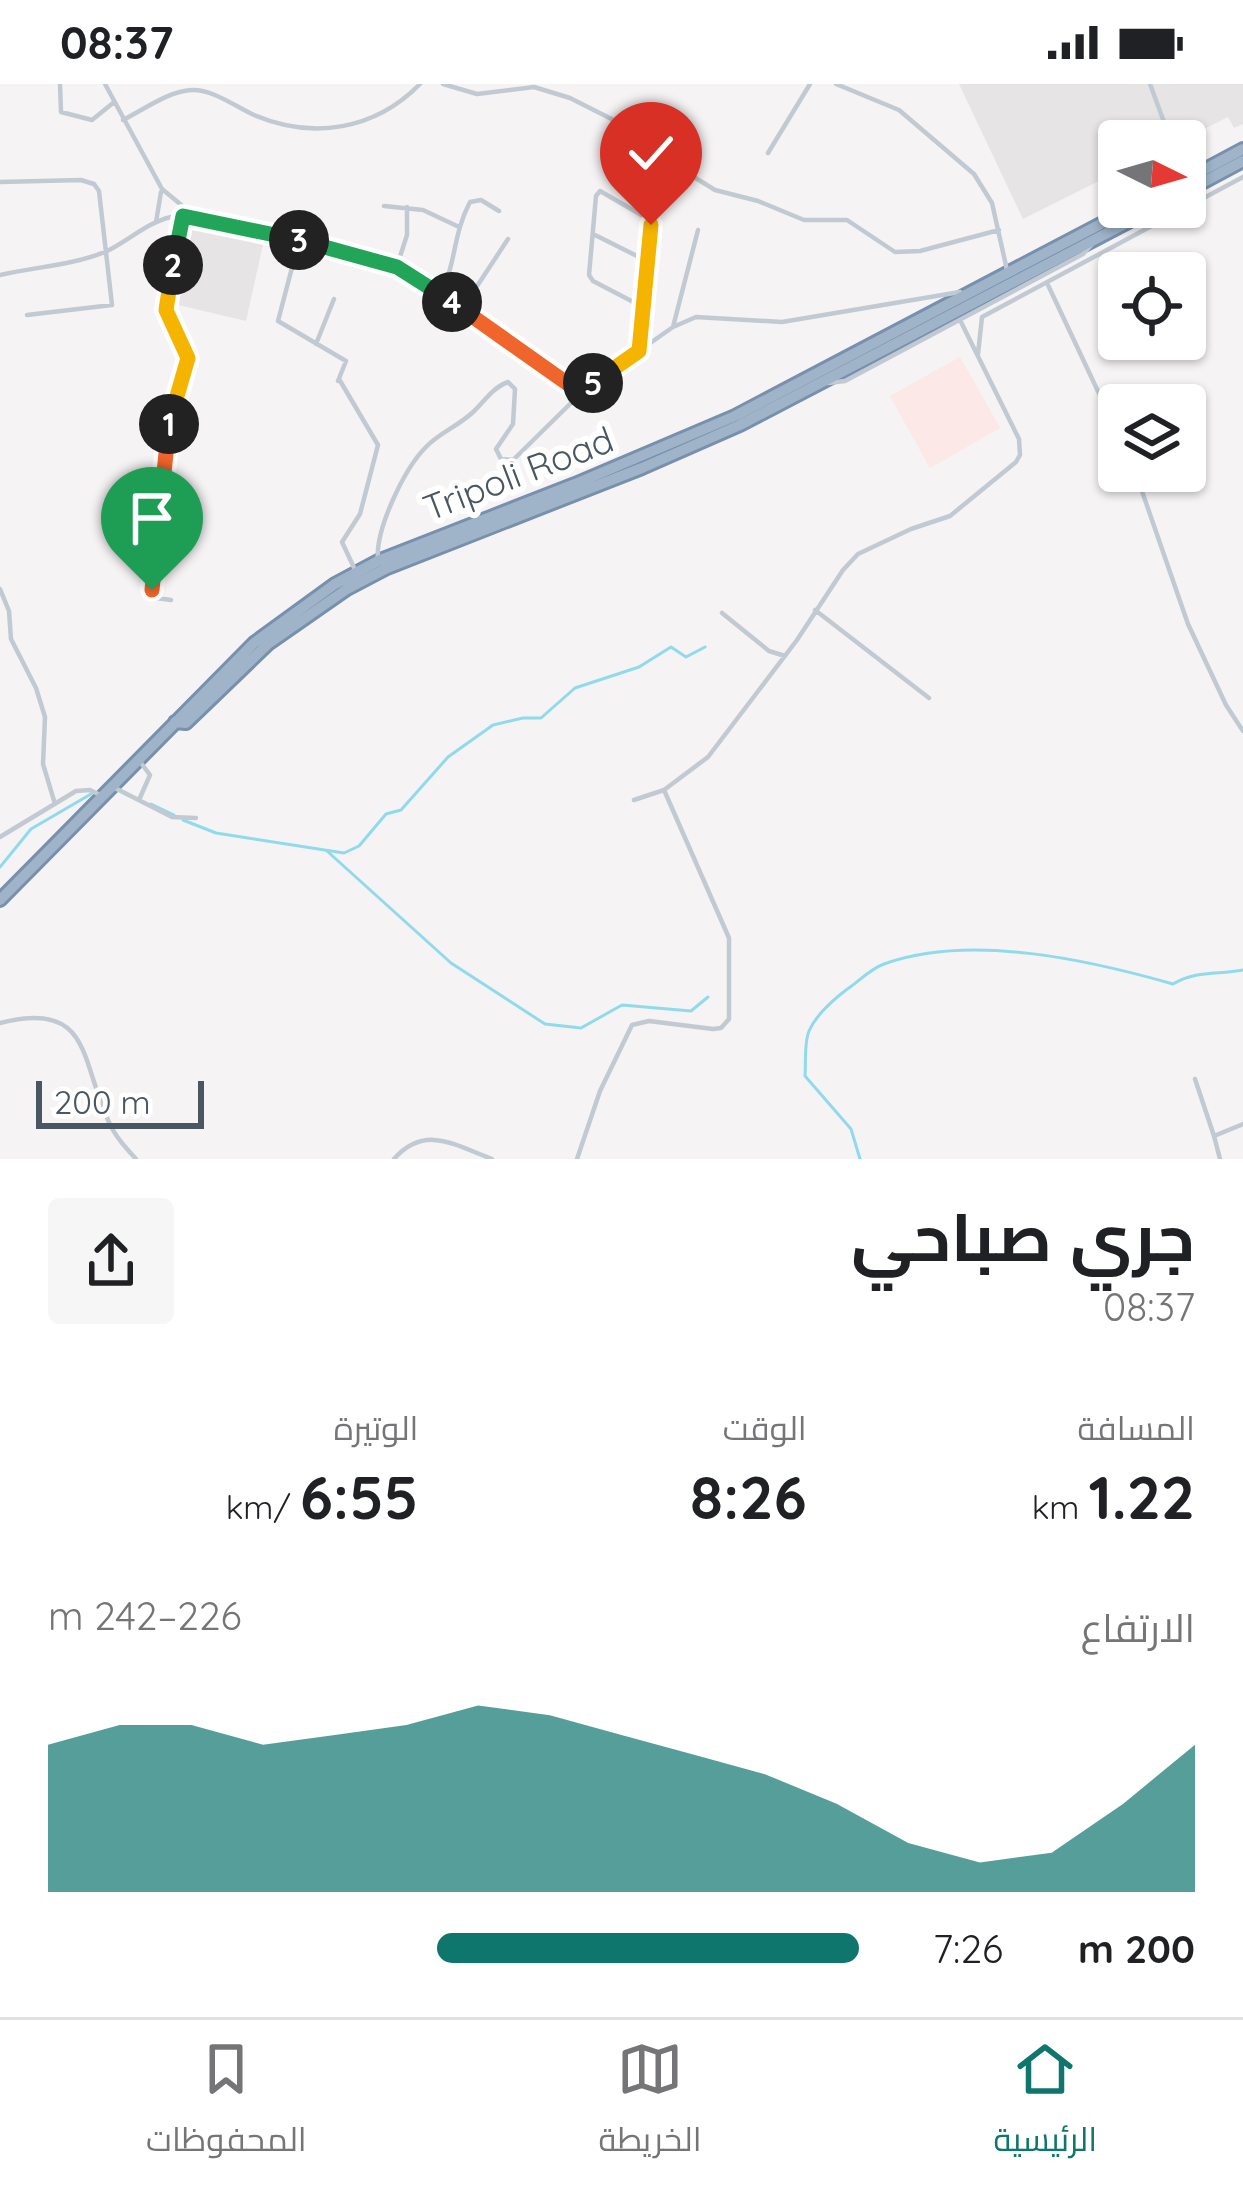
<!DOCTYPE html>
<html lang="ar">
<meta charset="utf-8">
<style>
:root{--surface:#fff;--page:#f6f6f6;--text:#202124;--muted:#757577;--line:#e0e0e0;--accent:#0f766e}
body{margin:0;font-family:Quicksand,Cairo,sans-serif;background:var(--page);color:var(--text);direction:rtl;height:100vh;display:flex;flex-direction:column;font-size:45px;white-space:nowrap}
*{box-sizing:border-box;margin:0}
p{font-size:39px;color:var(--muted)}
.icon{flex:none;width:66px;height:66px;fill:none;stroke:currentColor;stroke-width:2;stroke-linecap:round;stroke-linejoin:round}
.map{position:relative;height:1075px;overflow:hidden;direction:ltr}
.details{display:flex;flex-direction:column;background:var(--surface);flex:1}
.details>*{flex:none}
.needle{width:78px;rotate:95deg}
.tools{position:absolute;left:1098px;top:36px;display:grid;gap:24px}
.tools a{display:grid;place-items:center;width:108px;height:108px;border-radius:12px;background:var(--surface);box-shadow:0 3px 9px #0004;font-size:60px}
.scale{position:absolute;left:36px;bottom:30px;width:168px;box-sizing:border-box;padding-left:12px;border:6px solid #4a5661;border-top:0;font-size:33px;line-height:42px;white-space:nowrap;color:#4a5661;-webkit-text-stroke:9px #fff;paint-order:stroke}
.pin{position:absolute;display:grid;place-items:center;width:102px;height:102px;color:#fff;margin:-123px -51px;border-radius:50% 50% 50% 0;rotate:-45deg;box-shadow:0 0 12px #0007}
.pin .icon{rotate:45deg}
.km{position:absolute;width:60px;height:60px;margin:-30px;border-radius:50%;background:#222;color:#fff;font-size:33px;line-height:60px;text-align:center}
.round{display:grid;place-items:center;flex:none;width:126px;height:126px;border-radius:12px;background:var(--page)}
.head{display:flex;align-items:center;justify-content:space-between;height:204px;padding:0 48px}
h1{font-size:66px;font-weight:700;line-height:90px}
.metrics{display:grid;grid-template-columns:repeat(3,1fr);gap:18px;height:204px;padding:12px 48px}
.metrics div{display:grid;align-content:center}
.metrics b{font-size:60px;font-weight:700}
.metrics small{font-size:33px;font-weight:400}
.metrics p{font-size:33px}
.chart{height:336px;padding:24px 48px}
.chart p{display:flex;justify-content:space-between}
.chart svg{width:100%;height:216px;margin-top:12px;fill:var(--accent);opacity:.7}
ul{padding:0 48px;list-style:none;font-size:39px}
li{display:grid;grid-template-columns:192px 144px 1fr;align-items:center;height:90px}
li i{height:30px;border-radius:15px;background:var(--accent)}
.status{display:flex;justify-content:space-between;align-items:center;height:84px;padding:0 60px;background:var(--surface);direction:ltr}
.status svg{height:33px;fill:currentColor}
.menu{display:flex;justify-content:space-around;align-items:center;height:168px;border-top:3px solid var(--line);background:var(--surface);font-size:33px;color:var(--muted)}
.menu a{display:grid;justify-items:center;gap:6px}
.menu .selected{color:var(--accent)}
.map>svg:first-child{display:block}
.education{fill:#e6e4e5}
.medical{fill:#fce8e6}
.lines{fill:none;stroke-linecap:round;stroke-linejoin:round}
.stream{stroke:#90daee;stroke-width:3}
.trunk-casing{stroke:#7690ad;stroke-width:16}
.minor{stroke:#c1cad2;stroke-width:4.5}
.trunk{stroke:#9fb4c9;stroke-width:10}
.split-1-casing{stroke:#fff;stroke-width:24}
.split-2-casing{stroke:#fff;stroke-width:24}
.split-3-casing{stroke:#fff;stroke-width:24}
.split-4-casing{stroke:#fff;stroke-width:24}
.split-5-casing{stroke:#fff;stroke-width:24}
.split-6-casing{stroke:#fff;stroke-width:24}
.split-1{stroke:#f0652b;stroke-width:15}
.split-2{stroke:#f5b400;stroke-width:15}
.split-3{stroke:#22a559;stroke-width:15}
.split-4{stroke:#22a559;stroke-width:15}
.split-5{stroke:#f0652b;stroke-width:15}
.split-6{stroke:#f5b400;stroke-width:15}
.labels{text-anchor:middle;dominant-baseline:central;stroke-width:12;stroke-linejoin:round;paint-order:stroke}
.street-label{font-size:36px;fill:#4a5661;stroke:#fff}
</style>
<div class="status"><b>08:37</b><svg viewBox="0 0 49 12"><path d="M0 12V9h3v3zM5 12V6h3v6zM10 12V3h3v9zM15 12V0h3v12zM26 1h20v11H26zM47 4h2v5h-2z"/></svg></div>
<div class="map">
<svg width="1243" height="1075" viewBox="0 0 1243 1075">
<rect width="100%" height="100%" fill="#f5f3f3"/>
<path class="education" d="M959,0H1243V40L1234,44L1228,33L1180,57H1119V87L1023,135Z
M187,137L264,156L246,237L170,219Z"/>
<path class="medical" d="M960,273L1000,344L930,384L890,312Z"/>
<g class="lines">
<path class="stream" d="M151,720L174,731
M183,736L216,749L344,769L359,762L386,730L401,726L448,673L493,641L523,634H541L575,604L639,583L671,563L686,573L705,563
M327,767L451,879L545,940L581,944L622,921L691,927L708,913
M0,783L31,745L91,710
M860,1075L851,1045L805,992C806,979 804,959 809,947C816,931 833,916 846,906C858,898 870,885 884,880C970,849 1089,876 1173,900C1197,886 1218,891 1243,886"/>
<defs>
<path id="trunk" d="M1185,96L1243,65
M1185,108L1243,77
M175,638L186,639L268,560L347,505L387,484L642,384L740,341L1157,123
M0,816L254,559L335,500L378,477L575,400L735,332L1133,123"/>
</defs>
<use href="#trunk" class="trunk-casing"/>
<path class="minor" d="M60,0L61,28L92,36L113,19
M105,0L162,105L196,133
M443,0L477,10L534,3L570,14L663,61L694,93L715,106L758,117L804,136H847L895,168L920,167L999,146
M836,0L899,26L974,90L992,119L1007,186
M1150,0L1171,57
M123,36C143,26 170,6 193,6C214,6 236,23 254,31C313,56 375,46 420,0
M768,69L810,0
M0,98L81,96L94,100L99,107L112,221L27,231
M384,122L423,126L457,142
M156,138L161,108
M593,150L647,177
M299,157L278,237L346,277L338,297
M397,182L407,151V123
M0,191C34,183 75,181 107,167C128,157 148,138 171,133C202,128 381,172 410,190C466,223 515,280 576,302
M1048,201L1119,352
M440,210C457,179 452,152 470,118L481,116L499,127
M462,225L508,155
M673,243L698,146
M316,260L334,215
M639,264L650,136L600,107L596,112L589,191L593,197L641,222
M978,270L982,233L1243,93
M339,295L378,361L360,430L342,458L356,488
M828,299L845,297L1083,170L1092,160
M576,302L595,298L673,243L696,233L782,238L960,208
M1135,387L1188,540L1226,621L1243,647
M378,476C375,446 404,385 426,363C439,349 458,342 472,329C484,318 493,303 508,298L515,305L513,340L496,365L501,375L513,376L571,319L576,302
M0,505L9,527L11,555L36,604L45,633L43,680L55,720
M171,516L156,514L151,502L164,410L168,345L188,274L165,216L183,132
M815,526L929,614
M722,529L769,567L785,572
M113,703L172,733L196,734
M139,716L150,691L141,679
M634,716L664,706L708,673L797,556L843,486L858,470L911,445L950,432L1016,378L1020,371L1019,355L960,236
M0,753L76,707L90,706L100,711
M0,939C91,916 80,975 108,1036C114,1051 125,1063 136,1075
M1195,995L1214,1052
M394,1075C425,1040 455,1061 492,1075
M577,1075L600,1007L632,941L649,937L713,945L721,944L729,935V854L664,706
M1220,1075L1214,1052L1243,1040"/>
<use href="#trunk" class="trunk"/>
</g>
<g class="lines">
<defs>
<path id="split-1" d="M152,506L169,340"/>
<path id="split-2" d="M169,340L188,274L166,226L173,181"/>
<path id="split-3" d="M173,181L183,132L299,156"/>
<path id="split-4" d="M299,156L397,183L452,218"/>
<path id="split-5" d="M452,218L568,300L583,303L593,299"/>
<path id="split-6" d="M593,299L639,267L651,141"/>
</defs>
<use href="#split-1" class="split-1-casing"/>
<use href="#split-2" class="split-2-casing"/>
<use href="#split-3" class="split-3-casing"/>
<use href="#split-4" class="split-4-casing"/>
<use href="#split-5" class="split-5-casing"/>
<use href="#split-6" class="split-6-casing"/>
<use href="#split-1" class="split-1"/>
<use href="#split-2" class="split-2"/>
<use href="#split-3" class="split-3"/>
<use href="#split-4" class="split-4"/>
<use href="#split-5" class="split-5"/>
<use href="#split-6" class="split-6"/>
</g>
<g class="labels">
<g class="street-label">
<text transform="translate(518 389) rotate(-21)">Tripoli Road</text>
</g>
</g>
</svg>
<div class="tools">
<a><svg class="needle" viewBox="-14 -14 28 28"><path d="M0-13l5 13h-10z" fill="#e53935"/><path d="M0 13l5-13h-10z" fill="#757577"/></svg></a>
<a><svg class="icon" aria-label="locate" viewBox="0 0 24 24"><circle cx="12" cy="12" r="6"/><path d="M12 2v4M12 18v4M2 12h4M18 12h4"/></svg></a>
<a><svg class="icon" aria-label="layers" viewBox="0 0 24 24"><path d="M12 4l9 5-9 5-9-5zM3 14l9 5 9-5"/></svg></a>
</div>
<div class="scale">200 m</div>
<div class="pin" style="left:152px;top:506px;background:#1e9e55"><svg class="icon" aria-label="arrive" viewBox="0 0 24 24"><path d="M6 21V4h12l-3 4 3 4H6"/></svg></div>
<div class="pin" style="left:651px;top:141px;background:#d93025"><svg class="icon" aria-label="check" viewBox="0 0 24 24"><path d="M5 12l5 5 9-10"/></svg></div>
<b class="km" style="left:169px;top:340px">1</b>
<b class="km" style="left:173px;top:181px">2</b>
<b class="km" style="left:299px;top:156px">3</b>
<b class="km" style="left:452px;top:218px">4</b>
<b class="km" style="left:593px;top:299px">5</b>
</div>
<section class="details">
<div class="head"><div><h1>جري صباحي</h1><p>08:37</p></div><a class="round"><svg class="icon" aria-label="share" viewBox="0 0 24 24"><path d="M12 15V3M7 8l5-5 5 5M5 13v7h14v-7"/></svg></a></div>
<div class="metrics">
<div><p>المسافة</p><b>1.22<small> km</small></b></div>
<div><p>الوقت</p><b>8:26</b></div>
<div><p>الوتيرة</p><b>6:55<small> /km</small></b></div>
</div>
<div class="chart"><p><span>الارتفاع</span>226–242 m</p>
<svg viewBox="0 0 160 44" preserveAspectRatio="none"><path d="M0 44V14L10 10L20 10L30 14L40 12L50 10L60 6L70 8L80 12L90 16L100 20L110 26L120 34L130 38L140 36L150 26L160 14V44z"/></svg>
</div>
<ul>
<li><b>200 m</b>7:26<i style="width:52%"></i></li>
</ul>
</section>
<nav class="menu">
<a class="selected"><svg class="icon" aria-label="home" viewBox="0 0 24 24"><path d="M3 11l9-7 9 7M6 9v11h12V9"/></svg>الرئيسية</a>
<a><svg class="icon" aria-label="map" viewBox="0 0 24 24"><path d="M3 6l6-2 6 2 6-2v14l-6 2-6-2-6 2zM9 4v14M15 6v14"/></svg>الخريطة</a>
<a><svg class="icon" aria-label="saved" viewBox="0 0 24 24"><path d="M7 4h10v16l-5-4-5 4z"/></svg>المحفوظات</a>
</nav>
